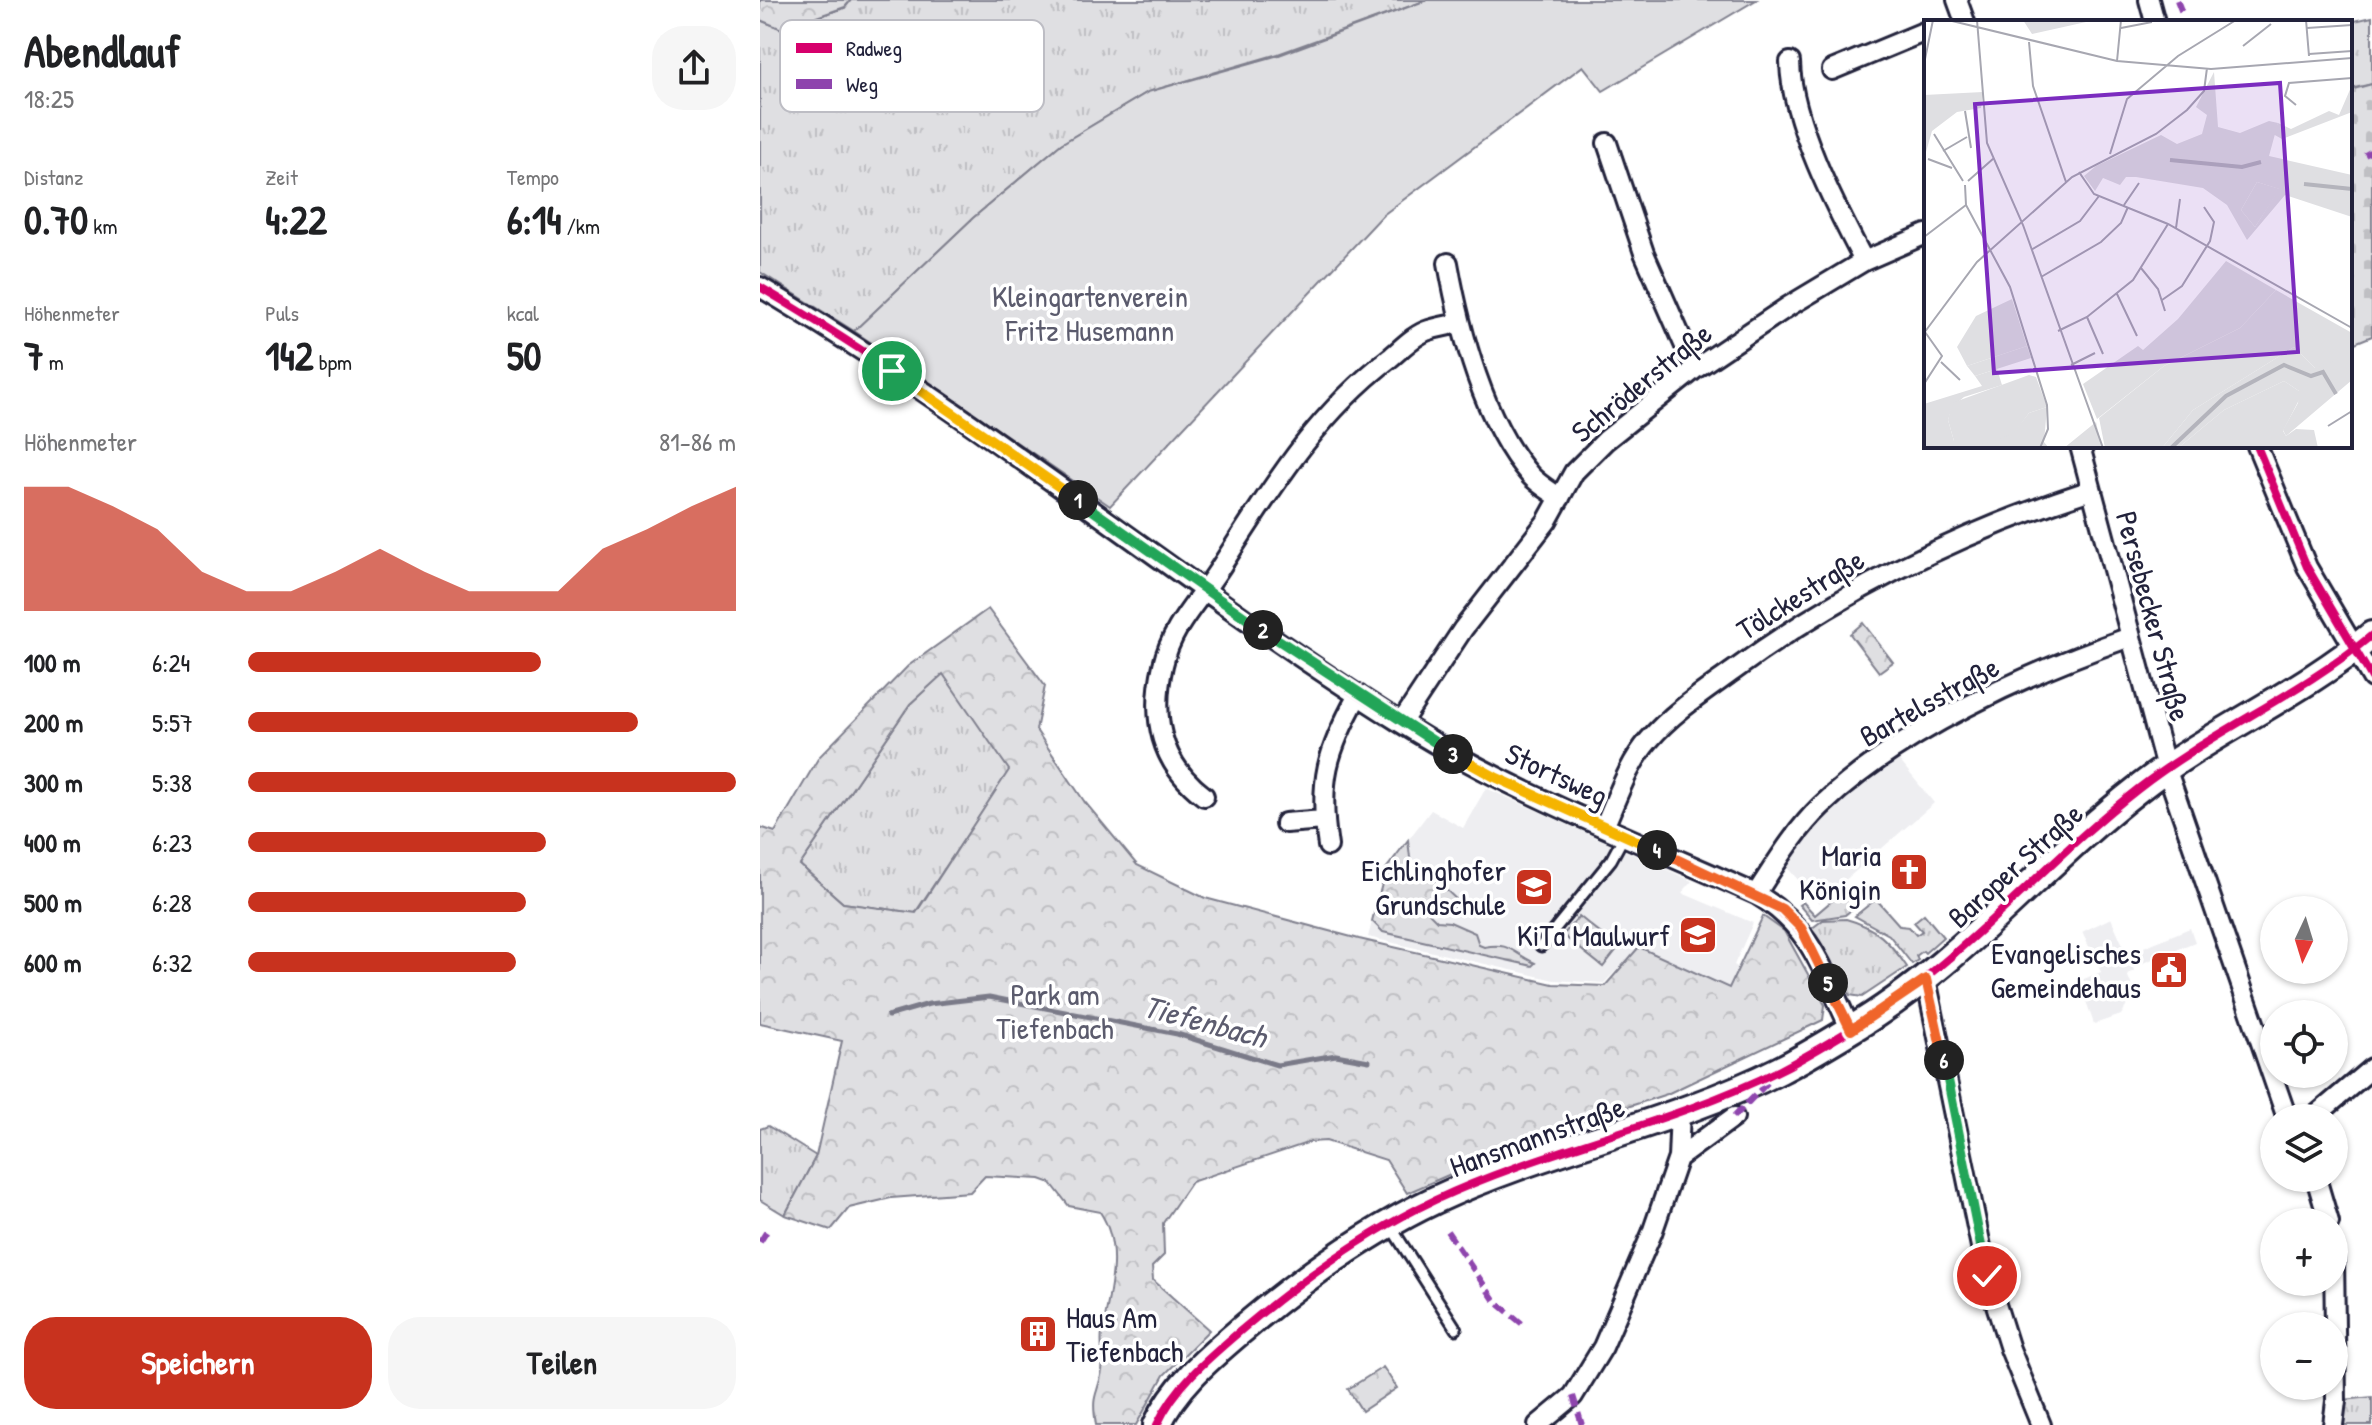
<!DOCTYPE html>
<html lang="de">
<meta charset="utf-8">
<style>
:root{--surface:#fff;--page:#f6f6f6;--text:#202124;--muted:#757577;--accent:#c8321e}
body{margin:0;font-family:"Patrick Hand",sans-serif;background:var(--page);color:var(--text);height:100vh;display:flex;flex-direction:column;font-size:30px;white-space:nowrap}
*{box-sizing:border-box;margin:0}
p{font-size:26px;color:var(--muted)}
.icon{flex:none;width:44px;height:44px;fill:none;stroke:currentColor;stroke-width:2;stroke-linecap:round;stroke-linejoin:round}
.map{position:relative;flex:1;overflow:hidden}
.details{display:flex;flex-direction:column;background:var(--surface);width:760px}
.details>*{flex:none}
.needle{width:52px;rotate:184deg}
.buttons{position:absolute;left:1500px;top:896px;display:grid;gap:16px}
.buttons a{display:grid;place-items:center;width:88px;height:88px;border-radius:50%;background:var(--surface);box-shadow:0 2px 6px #0004;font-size:40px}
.pin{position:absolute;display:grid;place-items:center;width:68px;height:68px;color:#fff;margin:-34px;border:4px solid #fff;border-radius:50%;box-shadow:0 2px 8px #0007}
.km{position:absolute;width:40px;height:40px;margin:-20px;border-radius:50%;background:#222;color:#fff;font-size:22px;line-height:40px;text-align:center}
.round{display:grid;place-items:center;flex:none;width:84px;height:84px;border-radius:32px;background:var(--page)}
.overview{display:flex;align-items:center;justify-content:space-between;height:136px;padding:0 24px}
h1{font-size:44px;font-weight:700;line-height:60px}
.metrics{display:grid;grid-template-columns:repeat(3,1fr);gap:12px;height:136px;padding:8px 24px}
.metrics div{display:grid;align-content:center}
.metrics b{font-size:40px;font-weight:700}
.metrics small{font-size:22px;font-weight:400}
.metrics p{font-size:22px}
.chart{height:224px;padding:16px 24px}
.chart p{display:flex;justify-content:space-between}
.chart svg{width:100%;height:144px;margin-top:8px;fill:var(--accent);opacity:.7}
.button{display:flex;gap:16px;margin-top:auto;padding:16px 24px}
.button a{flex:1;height:92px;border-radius:32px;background:var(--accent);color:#fff;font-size:32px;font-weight:700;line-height:92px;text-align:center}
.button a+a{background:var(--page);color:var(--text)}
ul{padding:0 24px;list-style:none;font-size:26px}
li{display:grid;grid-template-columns:128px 96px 1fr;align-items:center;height:60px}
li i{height:20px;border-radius:10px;background:var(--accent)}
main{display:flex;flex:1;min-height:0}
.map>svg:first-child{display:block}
.built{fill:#eeeef1}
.grass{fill:url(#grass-tufts);stroke:#80808e;stroke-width:2}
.forest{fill:url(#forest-crowns);stroke:#80808e;stroke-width:2;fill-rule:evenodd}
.cemetery{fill:url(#cemetery-stones);stroke:#80808e;stroke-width:2}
.garden{fill:#dfdfe2;stroke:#80808e;stroke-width:2}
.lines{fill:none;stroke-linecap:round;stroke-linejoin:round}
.stream{stroke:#7a7a88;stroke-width:5}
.service-casing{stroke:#22223b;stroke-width:15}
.minor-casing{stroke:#22223b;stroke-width:24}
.secondary-casing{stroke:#22223b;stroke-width:32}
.service{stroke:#fff;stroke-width:9}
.minor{stroke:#fff;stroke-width:18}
.secondary{stroke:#fff;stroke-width:26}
.quiet{stroke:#8e44ad;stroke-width:6;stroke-dasharray:12 6;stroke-linecap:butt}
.cycleway-casing{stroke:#fff;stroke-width:13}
.cycleway{stroke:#d6006c;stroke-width:8}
.split-1-casing{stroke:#fff;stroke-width:16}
.split-2-casing{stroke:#fff;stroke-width:16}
.split-3-casing{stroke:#fff;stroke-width:16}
.split-4-casing{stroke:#fff;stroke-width:16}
.split-5-casing{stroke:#fff;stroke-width:16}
.split-6-casing{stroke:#fff;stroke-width:16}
.split-7-casing{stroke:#fff;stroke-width:16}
.split-1{stroke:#f5b400;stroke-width:10}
.split-2{stroke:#22a559;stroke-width:10}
.split-3{stroke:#22a559;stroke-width:10}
.split-4{stroke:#f5b400;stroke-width:10}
.split-5{stroke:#f0652b;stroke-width:10}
.split-6{stroke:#f0652b;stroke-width:10}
.split-7{stroke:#22a559;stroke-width:10}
.labels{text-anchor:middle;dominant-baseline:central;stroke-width:7;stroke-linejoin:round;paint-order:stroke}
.park-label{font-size:30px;fill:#5b5b6d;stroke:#fff}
.street-label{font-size:30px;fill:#22223b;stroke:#fff}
.poi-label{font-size:30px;fill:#22223b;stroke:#fff;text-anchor:end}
.water-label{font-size:32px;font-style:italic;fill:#5c5c6f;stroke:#fff}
.inset-river{fill:none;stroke:#b4b4bc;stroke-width:4}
.inset-road{fill:none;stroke:#a7a7b1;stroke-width:2}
.view{fill:#7b2cbf;fill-opacity:0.15;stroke:#7b2cbf;stroke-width:4}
.inset-edge{fill:none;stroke:#22223b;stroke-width:4}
.key{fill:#fff;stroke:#bdbdc4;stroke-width:2}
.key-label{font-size:22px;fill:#22223b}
</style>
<main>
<section class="details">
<div class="overview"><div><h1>Abendlauf</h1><p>18:25</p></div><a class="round"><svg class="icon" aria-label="share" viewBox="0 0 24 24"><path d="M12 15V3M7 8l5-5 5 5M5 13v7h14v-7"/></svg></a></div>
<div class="metrics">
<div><p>Distanz</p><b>0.70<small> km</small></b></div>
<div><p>Zeit</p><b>4:22</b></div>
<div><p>Tempo</p><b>6:14<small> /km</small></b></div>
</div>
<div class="metrics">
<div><p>Höhenmeter</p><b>7<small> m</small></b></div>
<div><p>Puls</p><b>142<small> bpm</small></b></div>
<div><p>kcal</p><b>50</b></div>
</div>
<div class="chart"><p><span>Höhenmeter</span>81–86 m</p>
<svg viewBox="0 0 160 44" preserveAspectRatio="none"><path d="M0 44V6L10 6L20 12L30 19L40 32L50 38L60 38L70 32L80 25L90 32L100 38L110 38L120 38L130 25L140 19L150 12L160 6V44z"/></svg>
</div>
<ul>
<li><b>100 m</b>6:24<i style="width:60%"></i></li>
<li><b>200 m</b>5:57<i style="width:80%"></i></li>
<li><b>300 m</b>5:38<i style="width:100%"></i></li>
<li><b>400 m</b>6:23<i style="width:61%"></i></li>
<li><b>500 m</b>6:28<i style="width:57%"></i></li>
<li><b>600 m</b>6:32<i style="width:55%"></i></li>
</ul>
<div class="button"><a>Speichern</a><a>Teilen</a></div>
</section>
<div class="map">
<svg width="1612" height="1425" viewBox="0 0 1612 1425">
<defs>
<pattern id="grass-tufts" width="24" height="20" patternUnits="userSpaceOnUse" patternTransform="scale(2)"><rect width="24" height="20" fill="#dfdfe2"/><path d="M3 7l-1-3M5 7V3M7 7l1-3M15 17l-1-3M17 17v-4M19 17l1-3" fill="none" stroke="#bfbfc3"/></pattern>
<pattern id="forest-crowns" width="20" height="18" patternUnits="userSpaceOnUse" patternTransform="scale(2)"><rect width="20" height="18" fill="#dfdfe2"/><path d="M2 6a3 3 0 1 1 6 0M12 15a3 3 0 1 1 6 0" fill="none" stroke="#bfbfc3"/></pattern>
<pattern id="cemetery-stones" width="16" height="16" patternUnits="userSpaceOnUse" patternTransform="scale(2)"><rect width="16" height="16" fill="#dfdfe2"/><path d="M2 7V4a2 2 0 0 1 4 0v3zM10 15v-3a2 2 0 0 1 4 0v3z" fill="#bfbfc3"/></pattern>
</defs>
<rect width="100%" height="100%" fill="#fff"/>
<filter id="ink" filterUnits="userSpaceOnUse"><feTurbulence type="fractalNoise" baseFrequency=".0125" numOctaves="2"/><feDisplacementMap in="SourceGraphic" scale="16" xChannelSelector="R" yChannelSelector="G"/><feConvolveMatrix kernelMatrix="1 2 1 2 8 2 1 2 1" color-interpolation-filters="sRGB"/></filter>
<g filter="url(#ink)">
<path class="built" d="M1135,755L1174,803L1059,903L1022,862L1074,802Z
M726,788L932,881L922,893L993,923L974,965L979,968L969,988L879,947L844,983L794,980L608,937L626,869L671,810L703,828Z
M1351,918L1367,954L1430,928L1435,942L1373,967L1374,971L1367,974L1377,999L1369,1002L1361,1015L1334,1024L1319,981L1341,972L1322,932Z"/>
<path class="grass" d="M91,0H667L518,54L388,92L301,144L213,218L94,331L0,272V20L22,29L85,8Z
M1612,17V84L1590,89V22Z
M183,673L250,770L155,913L83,903L40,865L150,704Z
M1088,887L1101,902L1085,915L1052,920L1039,905L1043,902L1055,915Z
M1116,899L1140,926L1149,927L1156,935L1162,931L1154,922L1164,914L1183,937L1165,953L1163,951L1156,956L1158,960L1152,964L1129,935L1095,916Z
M1086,919C1116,927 1130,942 1147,967L1102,997L1090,995L1051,929L1063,920Z
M8,1126L56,1156L25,1215L0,1200V1129Z
M1612,1397V1425H1580L1583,1400Z"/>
<path class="forest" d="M0,0H91L85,7L22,29L0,20Z
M228,609L285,686L276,730L324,801L377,865L445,898L599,939L793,984L845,986L879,947L969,988L1003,916L1024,931L1065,1005L1063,1020L907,1094L778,1136L647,1193L626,1160L566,1141L550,1142L431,1182L403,1223L404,1255L392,1267L393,1280L449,1330L404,1375L376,1425H336C331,1393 337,1398 342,1371C344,1358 340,1345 342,1333C349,1294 364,1248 340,1212L309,1206L291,1183L280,1179L225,1176L210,1192L131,1198L89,1208L71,1230L25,1215L56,1156L82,1041L0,1023V827L15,832L59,757L148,666ZM183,674L249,770L156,913L83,903L40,865L150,704Z
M1103,623L1133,662L1119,672L1090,634Z
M648,840L651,866L678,882L699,902L691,910L670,906L669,913L677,921L690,922L715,933L719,945L724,947C750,942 751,952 775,963L772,966L623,932L612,921L626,869Z
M623,1367L637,1388L602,1411L588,1389Z"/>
<path class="cemetery" d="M1612,84V336L1590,345V90Z"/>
<path class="garden" d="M667,0H996L843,91L823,66L623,215L350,506L94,331L213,218L301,144L388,92L519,55Z
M819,916L858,948L843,967L803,935Z"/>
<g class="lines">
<path class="stream" d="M128,1016L169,1004L229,997L417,1034L517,1065L576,1055L609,1061"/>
<defs>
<path id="service" d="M781,946L851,860L864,836
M631,1227L696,1329"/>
<path id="minor" d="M1197,0L1205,22
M1389,0L1395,22
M1030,62C1031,121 1076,208 1104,261
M1072,70L1166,31
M847,143L884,253L935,369
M688,263C700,330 724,423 770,475C778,484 790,491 800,498
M0,287C223,419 422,585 641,723C752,793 876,840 996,894C1052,927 1064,973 1091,1030
M1320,446L1406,768L1527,1118
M1497,446L1547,567L1612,678
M641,723L703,629L787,521L814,472L846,440L935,369L1029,306L1104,261L1166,234
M444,796C400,763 391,717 403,665C412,626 437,603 458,571C510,491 553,417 630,358C641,349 655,334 669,330C679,327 689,325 699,323
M525,823L564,820
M844,827C857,798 868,764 889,740C913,712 944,692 973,671C1083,590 1201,532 1331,490
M568,846C558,781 567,751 598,695
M996,894C1016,863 1035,831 1061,806C1139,731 1269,672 1370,637
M1166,979L1227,1276L1250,1349L1281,1425
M1553,1118L1612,1068
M918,1158L974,1117
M1556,1178L1569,1222
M778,1425L813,1396L843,1347L892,1233L918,1158L920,1111
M1573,1425L1576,1401L1574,1257"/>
<path id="secondary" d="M397,1425C416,1384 451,1356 485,1327C542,1279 607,1232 675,1200C786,1148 910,1125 1020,1070C1044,1058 1067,1044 1090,1030C1199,966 1279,866 1378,789C1452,731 1540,695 1612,635"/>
</defs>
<use href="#service" class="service-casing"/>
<use href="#minor" class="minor-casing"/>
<use href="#secondary" class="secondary-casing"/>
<use href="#service" class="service"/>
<use href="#minor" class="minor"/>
<use href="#secondary" class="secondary"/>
<path class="quiet" d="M1417,0L1422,13
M1546,21V22
M1605,155L1612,151
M1611,168H1612
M974,1117L1008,1082
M687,1231L735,1301L766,1327
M0,1242L7,1231
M813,1396L822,1425"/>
<defs>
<path id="cycleway" d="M0,287C223,419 422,585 641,723C752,793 876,840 996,894C1052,927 1064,973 1091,1030
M1497,446L1547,567L1612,678
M397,1425C416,1384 451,1356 485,1327C542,1279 607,1232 675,1200C786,1148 910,1125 1020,1070C1044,1058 1067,1044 1090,1030C1199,966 1279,866 1378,789C1452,731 1540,695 1612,635"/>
</defs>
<use href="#cycleway" class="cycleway-casing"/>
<use href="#cycleway" class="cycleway"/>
</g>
</g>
<g class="lines" filter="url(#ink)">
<defs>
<path id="split-1" d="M132,371L318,500"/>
<path id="split-2" d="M318,500L503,630"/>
<path id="split-3" d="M503,630L693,754"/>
<path id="split-4" d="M693,754L735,777L897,850"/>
<path id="split-5" d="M897,850L1022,909L1041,928L1068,983"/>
<path id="split-6" d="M1068,983L1091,1030L1166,979L1184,1060"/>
<path id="split-7" d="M1184,1060L1227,1276"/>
</defs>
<use href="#split-1" class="split-1-casing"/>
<use href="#split-2" class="split-2-casing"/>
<use href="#split-3" class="split-3-casing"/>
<use href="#split-4" class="split-4-casing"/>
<use href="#split-5" class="split-5-casing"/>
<use href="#split-6" class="split-6-casing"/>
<use href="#split-7" class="split-7-casing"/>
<use href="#split-1" class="split-1"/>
<use href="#split-2" class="split-2"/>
<use href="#split-3" class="split-3"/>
<use href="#split-4" class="split-4"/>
<use href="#split-5" class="split-5"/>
<use href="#split-6" class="split-6"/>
<use href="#split-7" class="split-7"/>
</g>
<defs>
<symbol id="church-square" viewBox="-11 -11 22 22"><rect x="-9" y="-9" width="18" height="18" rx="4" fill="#c8321e" stroke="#fff"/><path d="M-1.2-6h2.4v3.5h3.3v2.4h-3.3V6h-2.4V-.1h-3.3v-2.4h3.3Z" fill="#fff"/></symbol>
<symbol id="school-square" viewBox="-11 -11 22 22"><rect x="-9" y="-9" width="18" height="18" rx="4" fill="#c8321e" stroke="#fff"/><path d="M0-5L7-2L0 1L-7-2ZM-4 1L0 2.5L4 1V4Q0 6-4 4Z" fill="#fff"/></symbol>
<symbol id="civic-square" viewBox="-11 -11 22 22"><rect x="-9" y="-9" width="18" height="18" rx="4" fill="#c8321e" stroke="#fff"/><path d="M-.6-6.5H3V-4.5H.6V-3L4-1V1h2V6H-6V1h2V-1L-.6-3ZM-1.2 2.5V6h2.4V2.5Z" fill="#fff"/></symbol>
<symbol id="building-square" viewBox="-11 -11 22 22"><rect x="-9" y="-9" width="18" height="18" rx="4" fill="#c8321e" stroke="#fff"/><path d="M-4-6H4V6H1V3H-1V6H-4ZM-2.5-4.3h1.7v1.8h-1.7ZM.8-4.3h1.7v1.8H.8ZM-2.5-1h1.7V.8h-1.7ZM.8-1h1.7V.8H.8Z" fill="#fff"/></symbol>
</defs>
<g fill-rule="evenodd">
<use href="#church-square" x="1127" y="850" width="44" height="44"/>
<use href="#school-square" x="752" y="865" width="44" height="44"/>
<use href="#school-square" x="916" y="913" width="44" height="44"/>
<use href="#civic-square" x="1387" y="948" width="44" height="44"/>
<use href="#building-square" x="256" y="1312" width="44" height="44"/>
</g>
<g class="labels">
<g class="park-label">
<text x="330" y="296">Kleingartenverein<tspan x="330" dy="34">Fritz Husemann</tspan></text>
<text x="295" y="994">Park am<tspan x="295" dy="34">Tiefenbach</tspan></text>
</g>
<g class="street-label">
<text transform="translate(881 382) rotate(-39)">Schröderstraße</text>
<text transform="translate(1040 594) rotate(-32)">Tölckestraße</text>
<text transform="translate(1394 616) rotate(75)">Persebecker Straße</text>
<text transform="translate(1169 701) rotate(-29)">Bartelsstraße</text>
<text transform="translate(797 774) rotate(25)">Stortsweg</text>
<text transform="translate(1255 865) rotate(-42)">Baroper Straße</text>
<text transform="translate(777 1136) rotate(-20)">Hansmannstraße</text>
</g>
<g class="poi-label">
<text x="1121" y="855">Maria<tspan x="1121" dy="34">Königin</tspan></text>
<text x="746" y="870">Eichlinghofer<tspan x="746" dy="34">Grundschule</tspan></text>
<text x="910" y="935">KiTa Maulwurf</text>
<text x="1381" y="953">Evangelisches<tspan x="1381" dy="34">Gemeindehaus</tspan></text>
<text x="306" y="1317" text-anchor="start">Haus Am<tspan x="306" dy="34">Tiefenbach</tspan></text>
</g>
<g class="water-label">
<text transform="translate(445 1021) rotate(15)">Tiefenbach</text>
</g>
</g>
<g transform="translate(1164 20)">
<rect width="428" height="428" fill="#fff"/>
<path d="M428,65V92L358,119L349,114L354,103L367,109L405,91L415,95ZM59,72L57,88L33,92L8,111L0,139V75ZM333,162L356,169L331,207L317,190ZM352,270L428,313V353L391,348L370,327L269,390L238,428H181L175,398L240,346L316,308ZM103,326L107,338L51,356L43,346ZM360,361L375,371V380L359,411L362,416L372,409L390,410L394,428H254L300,390ZM172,402L178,428H140Z" fill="#dfdfe2"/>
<path d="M290,52L294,107L316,113L345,101L354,103L345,136L428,155V197L361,175L323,220L303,185L279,168L212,157H202L196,165L179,158L171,171L160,156L172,146L237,115L253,124L278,114L283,95L272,87ZM333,162L355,169L331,207L317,190ZM370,327L391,348L411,341L428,353V360L362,416L359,410L374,383L375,371L360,361L300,390L254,428H238L269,390ZM73,349L78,365L40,377L28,387L24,400L30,421L90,412L105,393L123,387L120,422L125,428H0V384L58,366L51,356Z" fill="#dfdfe2" fill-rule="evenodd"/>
<path d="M99,0H161L162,2L108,14ZM88,279L103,326L43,346L33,327L52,296Z" fill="#dfdfe2"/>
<path d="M302,241L352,270L316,308L240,346L173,399L159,364L214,326L219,330L254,299ZM105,355L112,357L123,387L105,393L91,412L74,420L48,426L30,421L24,400L28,383Z" fill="#dfdfe2"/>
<path class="inset-river" d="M246,140L318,147L337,142M380,164L428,169M247,428L302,376L360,345L387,356L399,352L412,374"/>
<path class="inset-road" d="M24,0L193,41L287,49L428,38M53,0L63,123L99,205L179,428M382,0L385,36M197,8L228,2M383,8L428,5M105,22L109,66L142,162M319,26L347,4M385,34L428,31M193,41L197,0M0,44L9,0M372,85L361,76L365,63L428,58M41,91L47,128M10,114L39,161M19,131L43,117M186,134L203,79L254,36L312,0M4,139L28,148M155,152L170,174L244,204L428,308M44,161L70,138M41,165L42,185L86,267L123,385L124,409L116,428M200,185L215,163M252,208L256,179M0,217L42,185M107,230L156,201L175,176M217,248L234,269L241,291M117,257L177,222L197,203L204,187M193,274L213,316M238,280L258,266L286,221L290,202L280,187M163,297L179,334M134,311L163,297L209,260L244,204M0,313L53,242L148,157L232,114L263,90L280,71L283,48M17,342L36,360M147,345L171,333M0,364L18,336L1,312M404,406L428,391"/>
<path class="view" d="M356,63L374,332L70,353L51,84Z"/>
<rect width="428" height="428" class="inset-edge"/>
</g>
<rect x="20" y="20" width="264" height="92" rx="12" class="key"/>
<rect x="36" y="43" width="36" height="10" fill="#d6006c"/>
<rect x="36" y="79" width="36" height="10" fill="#8e44ad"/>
<g class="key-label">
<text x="86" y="56">Radweg</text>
<text x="86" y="92">Weg</text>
</g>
</svg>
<div class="buttons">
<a><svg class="needle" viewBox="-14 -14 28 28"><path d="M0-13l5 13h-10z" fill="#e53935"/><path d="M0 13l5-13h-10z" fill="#757577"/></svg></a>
<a><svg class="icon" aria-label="locate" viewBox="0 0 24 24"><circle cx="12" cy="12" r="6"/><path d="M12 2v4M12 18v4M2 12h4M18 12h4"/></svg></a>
<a><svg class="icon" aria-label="layers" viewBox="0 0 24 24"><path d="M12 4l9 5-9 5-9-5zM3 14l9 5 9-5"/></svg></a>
<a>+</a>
<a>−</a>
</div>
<div class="pin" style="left:132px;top:371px;background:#1e9e55"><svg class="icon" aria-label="arrive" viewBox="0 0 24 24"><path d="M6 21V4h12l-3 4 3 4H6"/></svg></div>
<div class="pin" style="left:1227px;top:1276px;background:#d93025"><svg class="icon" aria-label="check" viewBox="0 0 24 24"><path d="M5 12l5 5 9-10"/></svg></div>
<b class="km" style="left:318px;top:500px">1</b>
<b class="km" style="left:503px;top:630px">2</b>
<b class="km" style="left:693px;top:754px">3</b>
<b class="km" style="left:897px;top:850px">4</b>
<b class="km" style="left:1068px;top:983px">5</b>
<b class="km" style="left:1184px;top:1060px">6</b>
</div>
</main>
